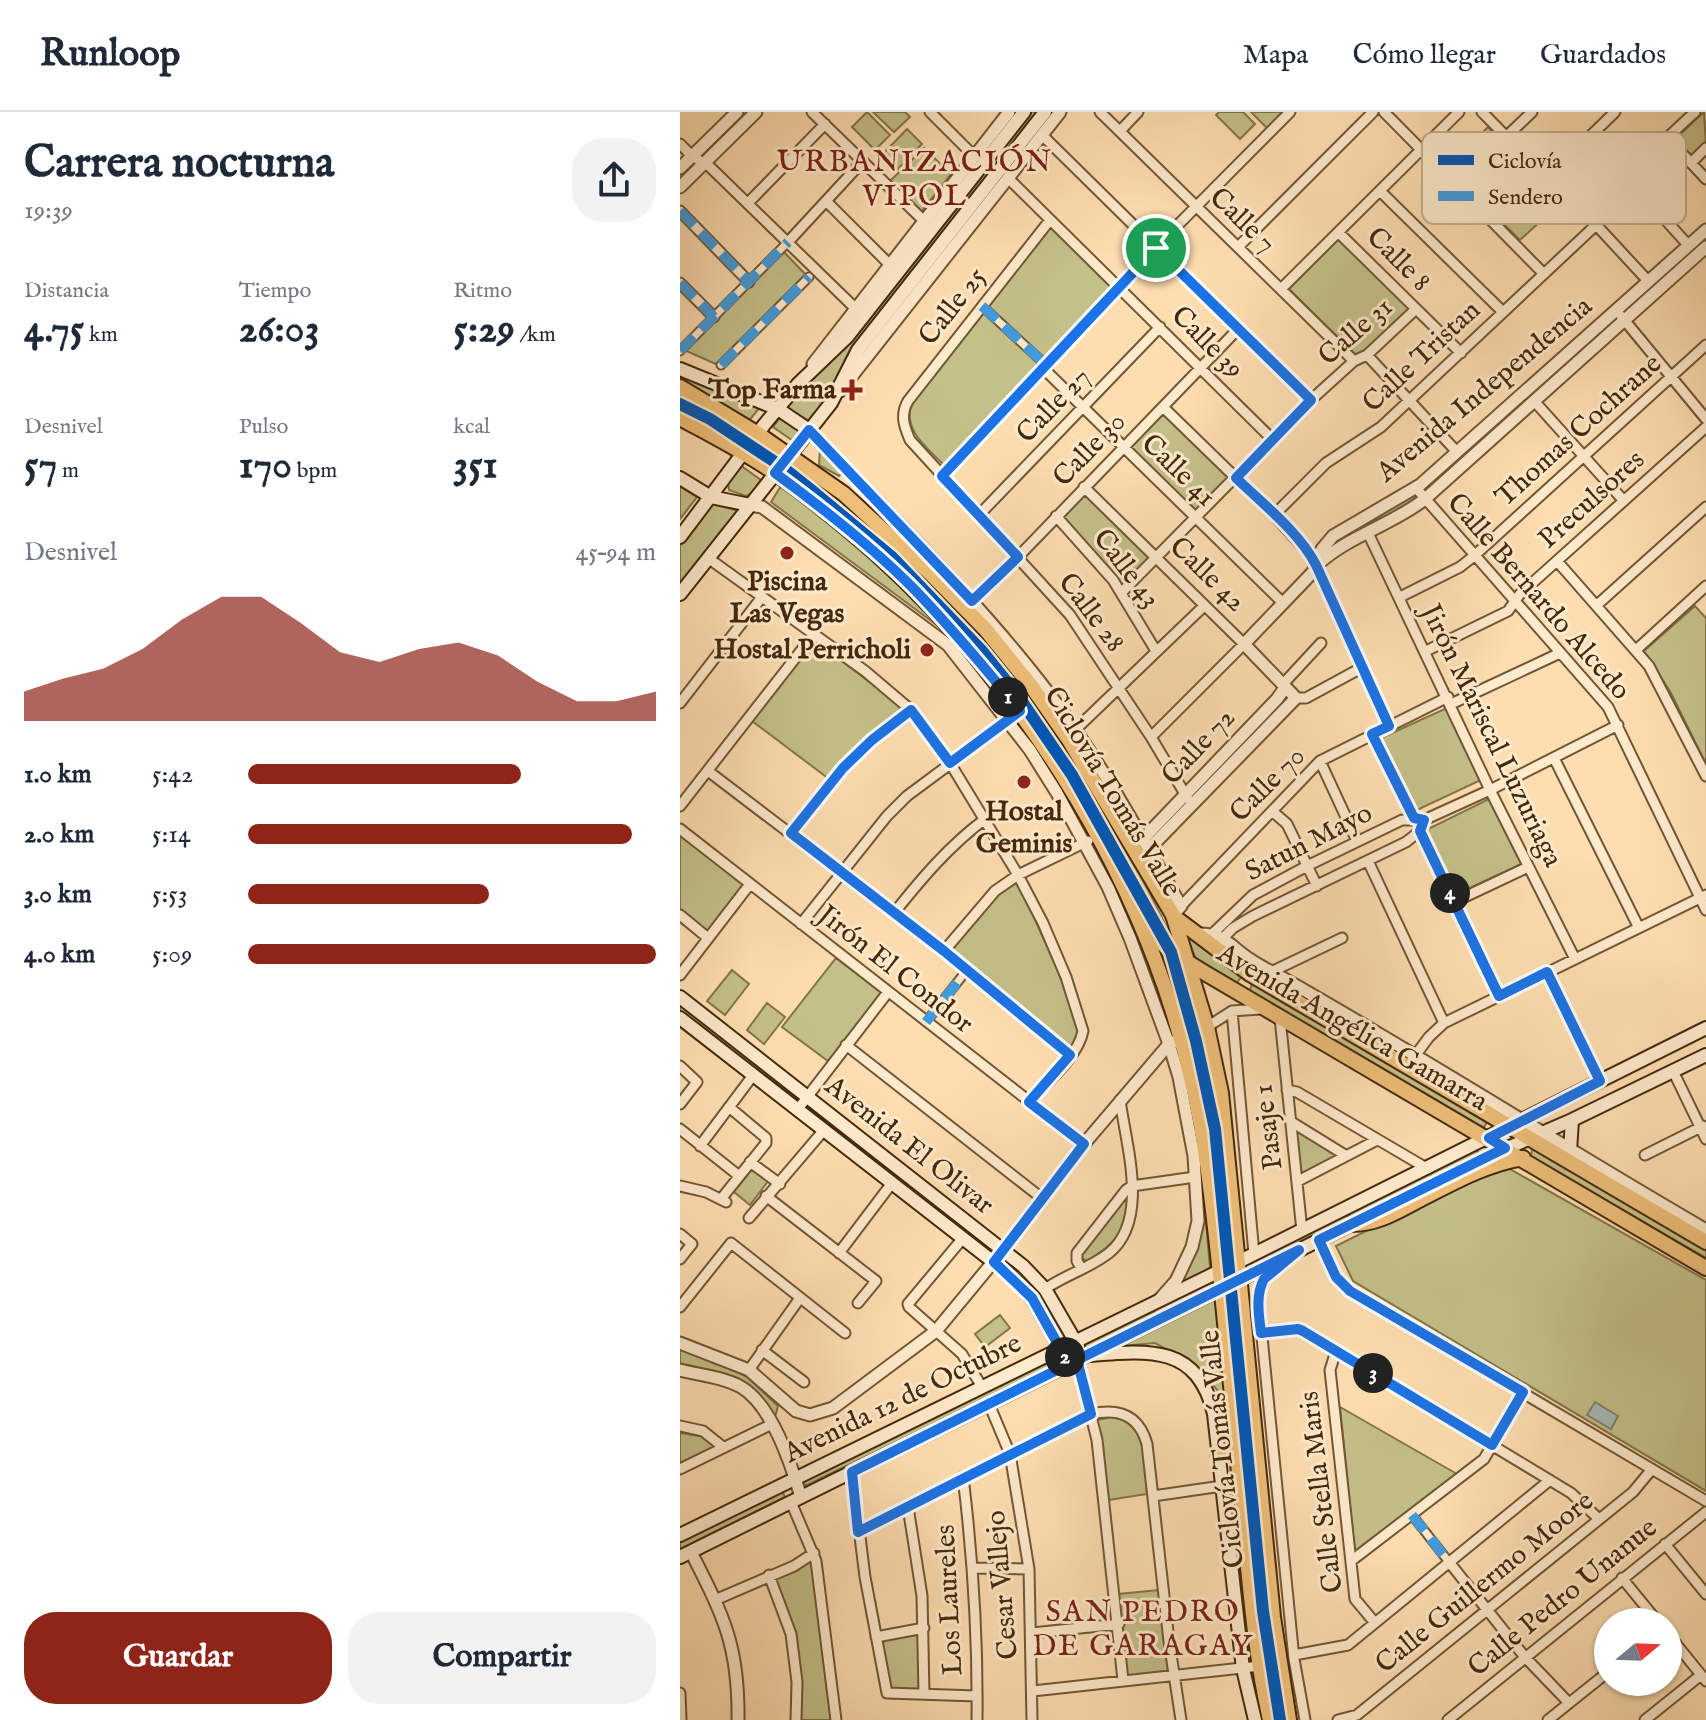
<!DOCTYPE html>
<html lang="es">
<meta charset="utf-8">
<style>
:root{--surface:#fff;--page:#f2f2f3;--text:#1f2937;--muted:#747a83;--line:#e0e1e3;--accent:#8f2418}
body{margin:0;font-family:"IM FELL English",serif;background:var(--page);color:var(--text);height:100vh;display:flex;flex-direction:column;font-size:30px;white-space:nowrap}
*{box-sizing:border-box;margin:0}
p{font-size:26px;color:var(--muted)}
.icon{flex:none;width:44px;height:44px;fill:none;stroke:currentColor;stroke-width:2;stroke-linecap:round;stroke-linejoin:round}
.map{position:relative;flex:1;overflow:hidden}
.side{display:flex;flex-direction:column;background:var(--surface);width:680px}
.side>*{flex:none}
.needle{width:52px;rotate:71deg}
.controls{position:absolute;left:914px;top:1496px;display:grid;gap:16px}
.controls a{display:grid;place-items:center;width:88px;height:88px;border-radius:50%;background:var(--surface);box-shadow:0 2px 6px #0004;font-size:40px}
.pin{position:absolute;display:grid;place-items:center;width:68px;height:68px;color:#fff;margin:-34px;border:4px solid #fff;border-radius:50%;box-shadow:0 2px 8px #0007}
.km{position:absolute;width:40px;height:40px;margin:-20px;border-radius:50%;background:#222;color:#fff;font-size:22px;line-height:40px;text-align:center}
.round{display:grid;place-items:center;flex:none;width:84px;height:84px;border-radius:32px;background:var(--page)}
.summary{display:flex;align-items:center;justify-content:space-between;height:136px;padding:0 24px}
h1{font-size:44px;font-weight:700;line-height:60px}
.figures{display:grid;grid-template-columns:repeat(3,1fr);gap:12px;height:136px;padding:8px 24px}
.figures div{display:grid;align-content:center}
.figures b{font-size:40px;font-weight:700}
.figures small{font-size:22px;font-weight:400}
.figures p{font-size:22px}
.chart{height:224px;padding:16px 24px}
.chart p{display:flex;justify-content:space-between}
.chart svg{width:100%;height:144px;margin-top:8px;fill:var(--accent);opacity:.7}
.cta{display:flex;gap:16px;margin-top:auto;padding:16px 24px}
.cta a{flex:1;height:92px;border-radius:32px;background:var(--accent);color:#fff;font-size:32px;font-weight:700;line-height:92px;text-align:center}
.cta a+a{background:var(--page);color:var(--text)}
ul{padding:0 24px;list-style:none;font-size:26px}
li{display:grid;grid-template-columns:128px 96px 1fr;align-items:center;height:60px}
li i{height:20px;border-radius:10px;background:var(--accent)}
header{display:flex;align-items:center;gap:48px;box-sizing:border-box;height:112px;padding:0 40px;background:var(--surface);border-bottom:2px solid var(--line)}
header strong{font-size:38px}
nav{display:flex;gap:44px;margin-inline-start:auto;font-size:28px}
main{display:flex;flex:1;min-height:0}
.map>svg:first-child{display:block}
.green{fill:#c4c089;stroke:#84744a;stroke-width:2}
.water{fill:#a6b9b8;stroke:#7f7f72;stroke-width:2}
.lines{fill:none;stroke-linecap:round;stroke-linejoin:round}
.pedestrian-casing{stroke:#725634;stroke-width:11}
.minor-casing{stroke:#725634;stroke-width:13}
.tertiary-casing{stroke:#725634;stroke-width:15}
.secondary-casing{stroke:#44280a;stroke-width:16}
.primary-casing{stroke:#44280a;stroke-width:18}
.pedestrian{stroke:#feeacc;stroke-width:7}
.minor{stroke:#feeacc;stroke-width:9}
.tertiary{stroke:#feeacc;stroke-width:11}
.secondary{stroke:#feeacc;stroke-width:12}
.primary{stroke:#efbf78;stroke-width:14}
.quiet{stroke:#409cde;stroke-width:10;stroke-dasharray:20 10;stroke-linecap:butt}
.cycleway-casing{stroke:#feeacc;stroke-width:17}
.cycleway{stroke:#0057b8;stroke-width:12}
.route-casing{stroke:#fff;stroke-width:16}
.route{stroke:#1a73e8;stroke-width:10}
.poi-dot{fill:#8f2418;stroke:#feeacc;stroke-width:3}
.labels{text-anchor:middle;dominant-baseline:central;stroke-width:6;stroke-linejoin:round;paint-order:stroke}
.street-label{font-size:28px;fill:#44280a;stroke:#feeacc}
.poi-label{font-size:28px;font-weight:bold;fill:#44280a;stroke:#feeacc;text-anchor:end}
.neighbourhood-label{font-size:30px;letter-spacing:2px;fill:#7a1f14;stroke:#feeacc}
.key{fill:#feeacc;stroke:#c6b092;stroke-width:2}
.key-label{font-size:22px;fill:#44280a}
</style>
<header>
<strong>Runloop</strong>
<nav><a>Mapa</a><a>Cómo llegar</a><a>Guardados</a></nav>
</header>
<main>
<section class="side">
<div class="summary"><div><h1>Carrera nocturna</h1><p>19:39</p></div><a class="round"><svg class="icon" aria-label="share" viewBox="0 0 24 24"><path d="M12 15V3M7 8l5-5 5 5M5 13v7h14v-7"/></svg></a></div>
<div class="figures">
<div><p>Distancia</p><b>4.75<small> km</small></b></div>
<div><p>Tiempo</p><b>26:03</b></div>
<div><p>Ritmo</p><b>5:29<small> /km</small></b></div>
</div>
<div class="figures">
<div><p>Desnivel</p><b>57<small> m</small></b></div>
<div><p>Pulso</p><b>170<small> bpm</small></b></div>
<div><p>kcal</p><b>351</b></div>
</div>
<div class="chart"><p><span>Desnivel</span>45–94 m</p>
<svg viewBox="0 0 160 44" preserveAspectRatio="none"><path d="M0 44V35L10 31L20 28L30 22L40 13L50 6L60 6L70 14L80 23L90 26L100 22L110 20L120 24L130 32L140 38L150 38L160 35V44z"/></svg>
</div>
<ul>
<li><b>1.0 km</b>5:42<i style="width:67%"></i></li>
<li><b>2.0 km</b>5:14<i style="width:94%"></i></li>
<li><b>3.0 km</b>5:53<i style="width:59%"></i></li>
<li><b>4.0 km</b>5:09<i style="width:100%"></i></li>
</ul>
<div class="cta"><a>Guardar</a><a>Compartir</a></div>
</section>
<div class="map">
<svg width="1026" height="1608" viewBox="0 0 1026 1608">
<rect width="100%" height="100%" fill="#fedeb1"/>
<filter id="stains"><feTurbulence type="fractalNoise" baseFrequency=".0025" numOctaves="4"/><feColorMatrix values="0 0 0 0 .2 0 0 0 0 .09 0 0 0 0 .02 0 0 0 .5 -.17"/></filter>
<radialGradient id="worn" r=".72"><stop offset=".6" stop-color="#630" stop-opacity="0"/><stop offset="1" stop-color="#630" stop-opacity=".3"/></radialGradient>
<path class="green" d="M187,0L210,23L195,38L172,15Z
M193,0H225L230,5L214,20Z
M352,0H361L131,310L107,296Z
M539,0H563L575,12L560,27L536,3Z
M571,0H604L587,16Z
M1024,0L1026,33L1013,45L994,28Z
M808,15L869,74L886,86L840,128L767,57Z
M227,17L242,32L217,58L202,43Z
M244,36L271,62L241,100L209,70Z
M369,114H372L434,174V179L267,352H263C244,333 222,317 232,288Z
M659,126L732,198L679,246L609,177Z
M103,139L127,164L38,253L4,238Z
M934,204L940,206L746,379L744,375Z
M0,261L81,294L68,310L36,288L0,271Z
M0,286L69,323L63,332L59,330L0,299Z
M482,300L551,365L515,401L447,333Z
M104,305L119,318V323L113,329L93,315L100,306Z
M140,337L162,361L159,364L139,353Z
M60,353L81,368L71,382L66,384L49,378L48,371Z
M118,355C159,388 201,420 239,457C346,562 429,691 492,827L477,823L445,763L333,581L110,365Z
M0,374L17,385L0,407Z
M101,374C158,419 214,464 262,517L91,390Z
M403,378L472,445L444,473H441L380,403Z
M733,383L738,387L648,437L647,434Z
M32,392L59,399L0,475V433Z
M1015,494L1026,506V652L991,581L964,539Z
M135,529L224,596L223,600L178,635L149,667L72,609Z
M769,595L803,667L735,699L701,626Z
M813,685L844,751L777,782L746,718Z
M0,717L70,772L28,826L0,803Z
M338,770L375,852L399,914L398,922L391,937L271,843L272,837L317,782Z
M502,814L563,863L555,873L516,847Z
M476,839L504,857L520,910L502,915Z
M156,846L202,881L148,949L102,915Z
M52,858L69,872L45,903L27,889Z
M573,870L808,1008L803,1017L569,880Z
M0,888L119,981L114,987L0,901Z
M87,891L105,905L84,932L67,918Z
M522,925L525,928L543,1021L551,1149H544L506,932L508,929Z
M135,994L312,1134L308,1140L130,1000Z
M620,1018L658,1043L657,1045L623,1063L619,1062L616,1020Z
M854,1034L1026,1135V1146L850,1045Z
M796,1038L801,1044L573,1156L571,1148Z
M821,1052L1026,1168V1379L673,1169L656,1134Z
M73,1056L89,1068L70,1093L54,1080Z
M448,1085C446,1119 436,1132 407,1149L401,1146L402,1139L432,1099Z
M525,1099L530,1156L502,1171Z
M331,1147L365,1183L388,1222L381,1227L352,1178L323,1153Z
M555,1178L569,1330L563,1331L549,1180Z
M535,1187L548,1290L515,1253L475,1231L432,1235Z
M473,1196L476,1204L407,1238L402,1230Z
M320,1203L330,1216L305,1235L295,1222Z
M0,1237L44,1253L67,1265L98,1294L94,1309L79,1285L0,1254Z
M375,1244L378,1252L125,1374L122,1366Z
M660,1295L777,1362L675,1441Z
M432,1305C469,1311 464,1351 467,1382L428,1388L417,1308Z
M0,1321L26,1325L36,1336L0,1353Z
M571,1348L606,1608H595L580,1525L565,1349Z
M101,1376L105,1385L0,1437V1424Z
M131,1449L153,1608H120L119,1552L95,1466Z
M479,1478L488,1561L447,1565L438,1482Z
M240,1521V1578H210L201,1529Z"/>
<path class="water" d="M915,1290L938,1304L931,1317L907,1303Z"/>
<g class="lines">
<defs>
<path id="pedestrian" d="M908,26L946,64
M302,194L367,254
M0,239L108,130
M41,253L129,165
M246,910L287,858
M732,1403L769,1450"/>
<path id="minor" d="M132,0L243,108
M250,0L294,44
M420,0L674,249
M704,0L864,162
M802,0L867,66L883,77L969,170
M440,19L458,0
M362,23L631,288
M826,25L852,0
M987,25L1026,67
M0,32L12,44L30,55L175,196
M1011,51L1026,36
M328,66L592,327
M867,66L935,0
M700,79L823,200
M146,89L209,152
M68,91L145,12
M0,99L69,170
M370,108L228,289C220,303 224,314 230,328L390,503L471,625L508,687
M659,121L781,241
M108,130L182,50
M1009,134L946,64L1015,0
M558,135L693,0
M0,171L34,205
M601,177L779,0
M941,204L1026,307
M687,243L777,340
M364,257L603,491
M855,290L944,389
M483,295L594,403L632,445L709,614
M262,364L472,139L610,0
M404,375L564,532L471,625
M736,376L928,595L1026,798
M299,403L480,215
M594,403L646,351L701,315L916,113
M376,404L433,468L476,539
M688,421L810,678L895,847
M28,446L185,559L231,598L270,651L338,763L363,811L386,865L403,919C398,945 367,970 349,990
M877,449L969,554L1026,664
M442,480L631,288L674,249L687,243L736,197
M720,485L780,455L794,444L1026,233
M292,489L338,445L559,216
M917,493L1026,395
M956,538L1026,474
M746,539L828,499L840,482L1026,315
M604,571L641,531
M616,586H626L683,555
M0,591L82,485
M771,592L880,541
M395,618L524,494
M692,622L734,706
M874,646L959,816
M640,649L677,729
M28,659L264,839L390,943
M0,694L134,522
M592,699L607,712L637,774
M0,717L404,1032
M740,719L819,884
M111,721L163,656L192,628L231,598
M688,749L764,911
M774,790L848,755
M501,794L640,649L768,585
M214,801C242,766 269,734 305,707
M0,803L28,826
M121,812L207,704L227,684L332,606
M527,827L573,783L627,754L722,708H744L810,678L938,613
M540,829L553,816L573,804L726,730L740,719L744,708
M264,839L315,779L338,763L408,729
M591,860L662,826
M867,860L920,969
M0,863L70,772
M552,899L574,1142
M600,906L622,1119
M527,915L552,899L580,897
M166,933L363,1087
M732,948L749,925L764,911L1026,783
M0,954L17,970L0,992
M993,959L1026,1027
M607,978L617,980L748,1057
M118,997L208,880
M610,1009L665,1043
M0,1017L58,1063
M20,1034L74,962
M965,1043L1023,1014
M70,1050L100,1072
M618,1069L697,1028
M0,1074L26,1080L46,1090
M86,1084L196,1169L178,1191
M41,1087L86,1031V1026L49,995
M69,1106L144,1018
M0,1122L12,1132L0,1147
M283,1126L228,1192L229,1195L282,1242L302,1275
M639,1128L656,1165L670,1179L1026,1389
M159,1141L212,1071
M609,1147L584,1167L578,1185L614,1547L625,1608
M401,1156L397,1149V1141L446,1078L452,1074L515,1065
M365,1177C385,1163 410,1156 429,1141C470,1108 446,1033 440,988
M0,1195L51,1131L165,1221
M581,1221L618,1217L623,1219L891,1381L919,1407
M82,1238L124,1270
M656,1239L650,1258L675,1487L695,1511
M397,1248L417,1328L443,1568
M69,1258L120,1186
M309,1292L330,1342L349,1457L352,1608
M0,1314L23,1319L43,1335
M0,1357L92,1312
M172,1360L185,1465L207,1581L297,1584
M283,1365C293,1447 298,1526 297,1608
M473,1384L542,1374
M111,1390L136,1449L156,1608
M228,1395L242,1484L244,1582
M178,1420L411,1302C439,1296 459,1303 467,1332L489,1529L501,1608
M985,1432L1026,1482
M671,1449L804,1347L843,1280
M769,1450L844,1544L889,1591
M294,1456L349,1457
M89,1463L111,1522L117,1570L116,1608
M942,1466L978,1510
M35,1488L114,1454L134,1441
M352,1521L439,1512
M988,1522L1026,1569
M196,1525L244,1516
M614,1543L668,1533L870,1368
M353,1579L580,1554
M0,1581L1,1608
M658,1608L677,1603L953,1380L972,1357
M768,1608L1026,1400
M868,1608L928,1560
M965,1608L1021,1563"/>
<path id="tertiary" d="M0,56L57,0
M0,75L76,0
M133,252L329,0
M160,279L380,0
M129,318C211,405 298,488 370,583C420,648 460,723 501,794L493,803
M70,393L82,395L268,533L350,638L377,681L428,775L450,826L489,932L499,965L514,1044L518,1109L512,1135L496,1169L480,1187
M637,453C668,424 712,413 745,387L1026,135
M462,728L597,587L604,577V571
M468,738L616,586L564,532L633,460L642,437L653,424L740,373L1026,118
M519,822C547,822 550,835 571,848C583,856 596,862 608,869C749,949 886,1037 1026,1118
M0,1231L69,1258L116,1299L130,1303L153,1296L256,1219L323,1138L404,1032L489,932L527,915
M0,1258C20,1263 43,1265 61,1275C92,1293 111,1352 121,1385
M11,1440C44,1505 59,1534 58,1608"/>
<path id="secondary" d="M0,257L98,297L129,318
M0,366L31,385L70,393
M0,425L84,313L118,272L167,225L344,0
M0,482L151,291L178,238L365,0
M0,885L343,1154L365,1177L398,1234
M0,906L325,1159L352,1186L383,1241
M890,1039L892,1008
M411,1243C469,1238 518,1233 534,1302L563,1557L575,1608
M0,1423L556,1151L1026,916
M0,1445L809,1044L892,1008L1026,943"/>
<path id="primary" d="M0,275L78,322L164,382L251,462L306,518L352,575L389,628L493,803L527,915L541,981L593,1505L609,1608
M0,306C33,324 67,341 98,363C322,520 490,778 527,1051C543,1169 552,1288 563,1405C570,1473 575,1542 590,1608
M493,804L570,862L1026,1130
M465,815L491,840L525,861L1026,1156
M672,1112C697,1112 716,1100 737,1089C771,1072 805,1052 843,1046
M538,1342L563,1340"/>
</defs>
<use href="#pedestrian" class="pedestrian-casing"/>
<use href="#minor" class="minor-casing"/>
<use href="#tertiary" class="tertiary-casing"/>
<use href="#secondary" class="secondary-casing"/>
<use href="#primary" class="primary-casing"/>
<use href="#pedestrian" class="pedestrian"/>
<use href="#minor" class="minor"/>
<use href="#tertiary" class="tertiary"/>
<use href="#secondary" class="secondary"/>
<use href="#primary" class="primary"/>
<path class="quiet" d="M908,26L946,64
M0,99L69,170
M0,171L34,205
M302,194L367,254
M0,239L108,130
M41,253L129,165
M246,910L287,858
M732,1403L769,1450"/>
<defs>
<path id="cycleway" d="M0,292L30,307L101,354L130,377L211,444L302,539L336,581L392,663L491,840L516,929L535,1017L583,1499L600,1608"/>
</defs>
<use href="#cycleway" class="cycleway-casing"/>
<use href="#cycleway" class="cycleway"/>
</g>
<g class="lines">
<defs>
<path id="route" d="M476,136L631,288L556,366C582,391 620,421 636,453L709,614L692,622L734,706L744,708L740,719L819,884L867,860L920,969L809,1026L825,1036L639,1128L656,1165L670,1179L843,1280L812,1333L623,1219L618,1217L581,1221C579,1203 575,1184 584,1167L619,1138L397,1248L411,1302L178,1420L172,1360L389,1252L352,1186L314,1150L404,1032L349,990L390,943L264,839L111,721L163,656L192,628L231,598L270,651L340,599C307,558 273,518 236,479C194,436 144,397 95,361L129,318L292,489L338,445L262,364Z"/>
</defs>
<use href="#route" class="route-casing"/>
<use href="#route" class="route"/>
</g>
<g class="poi-dot">
<path d="M168 266h8v8h8v8h-8v8h-8v-8h-8v-8h8z"/>
<circle cx="107" cy="441" r="8"/>
<circle cx="247" cy="538" r="8"/>
<circle cx="344" cy="670" r="8"/>
</g>
<g class="labels">
<g class="street-label">
<text transform="translate(562 109) rotate(44)">Calle 7</text>
<text transform="translate(718 148) rotate(45)">Calle 8</text>
<text transform="translate(273 195) rotate(-52)">Calle 25</text>
<text transform="translate(676 220) rotate(-41)">Calle 31</text>
<text transform="translate(527 231) rotate(45)">Calle 39</text>
<text transform="translate(742 245) rotate(-43)">Calle Tristan</text>
<text transform="translate(805 278) rotate(-40)">Avenida Independencia</text>
<text transform="translate(374 294) rotate(-46)">Calle 27</text>
<text transform="translate(899 319) rotate(-42)">Thomas Cochrane</text>
<text transform="translate(410 338) rotate(-46)">Calle 30</text>
<text transform="translate(498 359) rotate(44)">Calle 41</text>
<text transform="translate(912 388) rotate(-42)">Preculsores</text>
<text transform="translate(446 457) rotate(53)">Calle 43</text>
<text transform="translate(527 463) rotate(44)">Calle 42</text>
<text transform="translate(858 485) rotate(49)">Calle Bernardo Alcedo</text>
<text transform="translate(411 501) rotate(53)">Calle 28</text>
<text transform="translate(811 624) rotate(64)">Jirón Mariscal Luzuriaga</text>
<text transform="translate(519 635) rotate(-47)">Calle 72</text>
<text transform="translate(588 673) rotate(-45)">Calle 70</text>
<text transform="translate(432 680) rotate(59)">Ciclovía Tomás Valle</text>
<text transform="translate(629 731) rotate(-27)">Satun Mayo</text>
<text transform="translate(215 858) rotate(38)">Jirón El Condor</text>
<text transform="translate(672 916) rotate(30)">Avenida Angélica Gamarra</text>
<text transform="translate(589 1015) rotate(-97)">Pasaje 1</text>
<text transform="translate(229 1034) rotate(38)">Avenida El Olivar</text>
<text transform="translate(223 1287) rotate(-26)">Avenida 12 de Octubre</text>
<text transform="translate(543 1337) rotate(-96)">Ciclovía Tomás Valle</text>
<text transform="translate(642 1380) rotate(-97)">Calle Stella Maris</text>
<text transform="translate(805 1471) rotate(-39)">Calle Guillermo Moore</text>
<text transform="translate(323 1473) rotate(-95)">Cesar Vallejo</text>
<text transform="translate(883 1486) rotate(-39)">Calle Pedro Unanue</text>
<text transform="translate(270 1488) rotate(-93)">Los Laureles</text>
</g>
<g class="poi-label">
<text x="156" y="278">Top Farma</text>
<text x="107" y="470" text-anchor="middle">Piscina<tspan x="107" dy="32">Las Vegas</tspan></text>
<text x="231" y="538">Hostal Perricholi</text>
<text x="344" y="700" text-anchor="middle">Hostal<tspan x="344" dy="32">Geminis</tspan></text>
</g>
<g class="neighbourhood-label">
<text x="235" y="51">URBANIZACIÓN<tspan x="235" dy="34">VIPOL</tspan></text>
<text x="463" y="1501">SAN PEDRO<tspan x="463" dy="34">DE GARAGAY</tspan></text>
</g>
</g>
<rect x="742" y="20" width="264" height="92" rx="12" class="key"/>
<rect x="758" y="43" width="36" height="10" fill="#0057b8"/>
<rect x="758" y="79" width="36" height="10" fill="#409cde"/>
<g class="key-label">
<text x="808" y="56">Ciclovía</text>
<text x="808" y="92">Sendero</text>
</g>
<rect width="100%" height="100%" filter="url(#stains)"/>
<rect width="100%" height="100%" fill="url(#worn)"/>
</svg>
<div class="controls">
<a><svg class="needle" viewBox="-14 -14 28 28"><path d="M0-13l5 13h-10z" fill="#e53935"/><path d="M0 13l5-13h-10z" fill="#747a83"/></svg></a>
</div>
<div class="pin" style="left:476px;top:136px;background:#1e9e55"><svg class="icon" aria-label="arrive" viewBox="0 0 24 24"><path d="M6 21V4h12l-3 4 3 4H6"/></svg></div>
<b class="km" style="left:328px;top:585px">1</b>
<b class="km" style="left:385px;top:1245px">2</b>
<b class="km" style="left:693px;top:1261px">3</b>
<b class="km" style="left:770px;top:781px">4</b>
</div>
</main>
